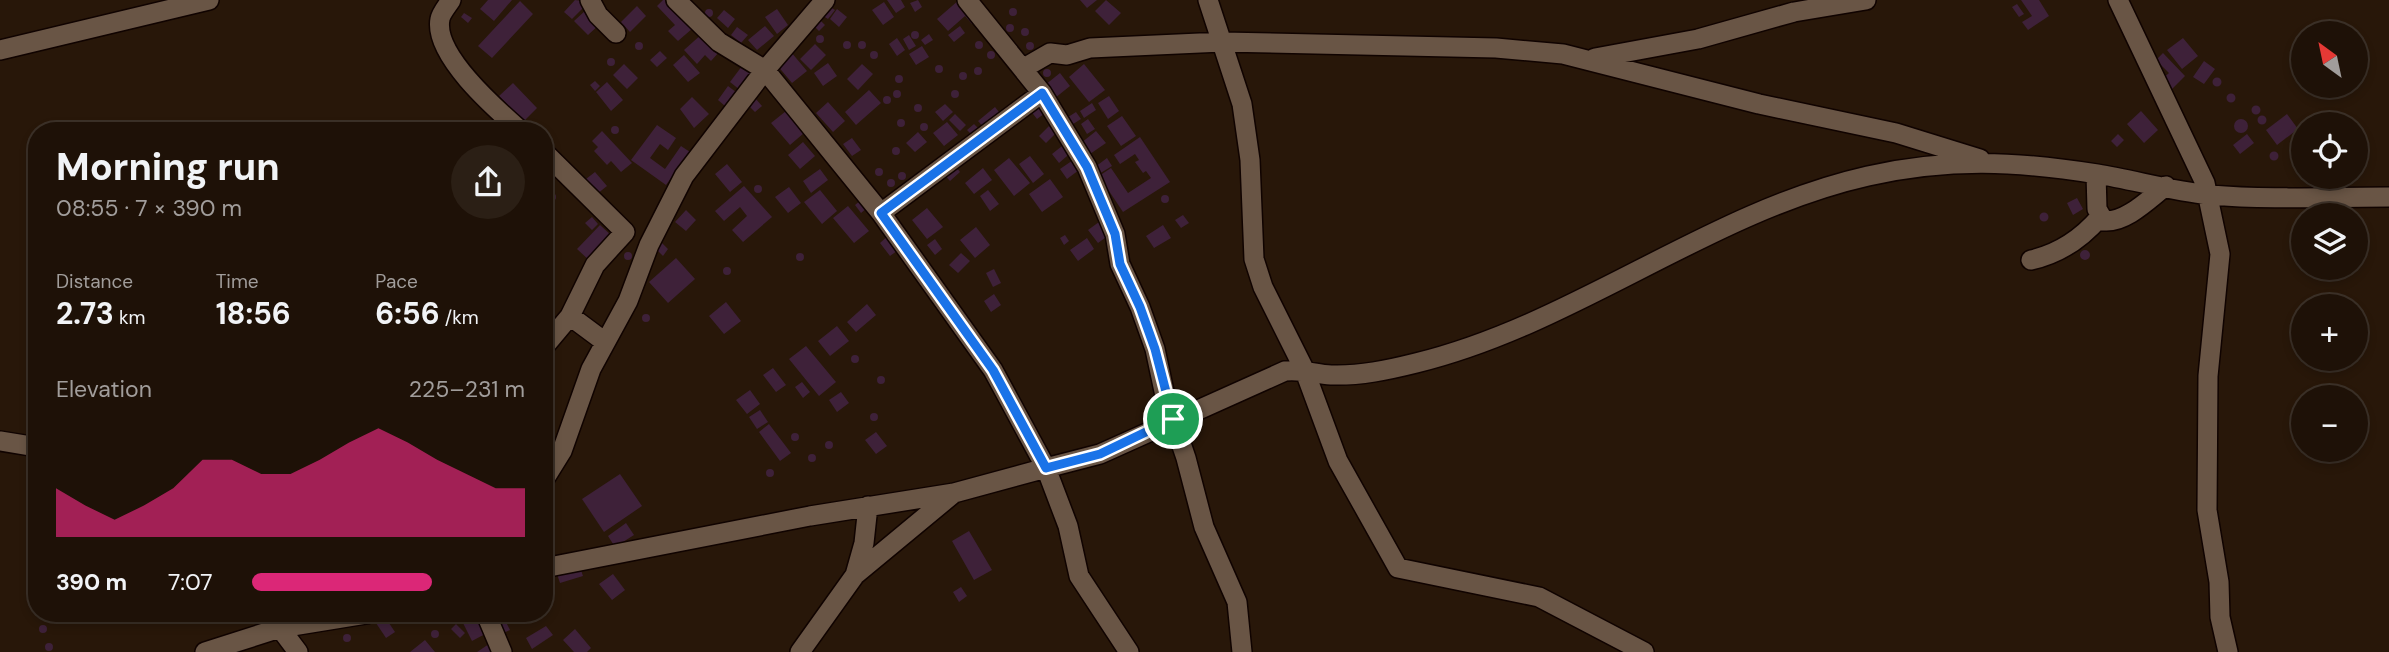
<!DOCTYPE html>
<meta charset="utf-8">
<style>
:root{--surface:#1e1107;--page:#2b1f15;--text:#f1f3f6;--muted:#a19d9b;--line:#3c3128;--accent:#db2777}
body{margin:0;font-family:"DM Sans",sans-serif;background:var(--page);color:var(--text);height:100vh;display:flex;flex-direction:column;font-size:26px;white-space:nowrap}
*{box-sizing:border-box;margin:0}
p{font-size:23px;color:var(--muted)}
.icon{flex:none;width:38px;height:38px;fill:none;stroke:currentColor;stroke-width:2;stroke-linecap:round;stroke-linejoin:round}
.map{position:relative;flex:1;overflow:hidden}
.details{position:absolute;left:28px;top:122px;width:525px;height:500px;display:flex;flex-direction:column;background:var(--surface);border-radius:28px;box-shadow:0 4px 10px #0003,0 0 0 2px var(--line)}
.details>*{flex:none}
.needle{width:46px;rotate:327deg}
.fabs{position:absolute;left:2291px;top:21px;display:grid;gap:14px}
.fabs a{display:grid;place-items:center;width:77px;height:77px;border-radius:50%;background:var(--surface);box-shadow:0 4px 10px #0003,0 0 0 2px var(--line);font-size:35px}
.pin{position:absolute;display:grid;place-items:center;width:60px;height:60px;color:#fff;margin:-30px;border:4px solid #fff;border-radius:50%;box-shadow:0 2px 7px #0007}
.round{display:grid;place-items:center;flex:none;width:74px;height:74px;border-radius:37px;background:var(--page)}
.headline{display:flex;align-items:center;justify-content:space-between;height:119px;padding:0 28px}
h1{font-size:38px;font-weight:700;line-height:52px}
.stats{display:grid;grid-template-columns:repeat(3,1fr);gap:10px;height:119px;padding:7px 28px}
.stats div{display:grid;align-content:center}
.stats b{font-size:30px;font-weight:700}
.stats small{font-size:19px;font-weight:400}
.stats p{font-size:19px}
.chart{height:196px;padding:14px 28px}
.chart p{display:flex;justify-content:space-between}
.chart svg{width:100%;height:126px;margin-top:7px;fill:var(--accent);opacity:.7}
ul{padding:0 28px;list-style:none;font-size:23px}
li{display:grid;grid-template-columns:112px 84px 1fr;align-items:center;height:52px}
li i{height:18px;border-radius:9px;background:var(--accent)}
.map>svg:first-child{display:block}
.building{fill:#3e2139}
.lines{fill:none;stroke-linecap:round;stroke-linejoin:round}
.minor-casing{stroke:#100300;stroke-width:22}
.minor{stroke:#695545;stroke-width:19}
.route-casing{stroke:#fff;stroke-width:14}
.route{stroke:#1a73e8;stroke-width:9}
</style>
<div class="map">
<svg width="2389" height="652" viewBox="0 0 2389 652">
<rect width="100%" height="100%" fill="#281709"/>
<path class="building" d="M488,0H512L494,21L480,9Z
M575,0L589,2L572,19L564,12Z
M663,0H667L693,28L678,41L668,31L675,25L657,6Z
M887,0H901L905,7L896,13Z
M918,0L922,7L915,12L910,3Z
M959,0L978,18L972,24L965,16L948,31L937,19Z
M1080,0H1097L1087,8Z
M1106,0L1121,13L1109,25L1095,11Z
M2021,0H2039L2049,16L2028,30L2022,22L2032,16Z
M520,1L533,14L492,58L478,46Z
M884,2L894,17L883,25L872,10Z
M2017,4L2024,14L2019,17L2012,7Z
M827,5L835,10L828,19L820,14Z
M637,6L646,16L630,32L621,22Z
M1009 12a4 4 0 1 1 8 0a4 4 0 1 1-8 0Z
M705 13a4 4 0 1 1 8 0a4 4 0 1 1-8 0Z
M777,9L788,25L777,34L765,17Z
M837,9L847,17L839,27L830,19Z
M586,10L600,24L588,35L574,21Z
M724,10L735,19L728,28L717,18Z
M464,13L472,18L468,23L461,17Z
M818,18L825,25L819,31L812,24Z
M1006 28a4 4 0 1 1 8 0a4 4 0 1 1-8 0Z
M765,26L774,36L757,50L748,40Z
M960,26L965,33L954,42L948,35Z
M737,27L748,35L741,43L731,35Z
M1021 32a4 4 0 1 1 8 0a4 4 0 1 1-8 0Z
M911 35a4 4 0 1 1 8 0a4 4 0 1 1-8 0Z
M703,33L720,51L711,61L705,55L697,64L684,50Z
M929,34L933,40L925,45L921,40Z
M816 39a4 4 0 1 1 8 0a4 4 0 1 1-8 0Z
M909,35L916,46L909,50L903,39Z
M897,38L905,50L897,56L889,44Z
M2183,38L2198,56L2182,69L2167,50Z
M843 45a4 4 0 1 1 8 0a4 4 0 1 1-8 0Z
M858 45a4 4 0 1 1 8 0a4 4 0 1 1-8 0Z
M975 45a4 4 0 1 1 8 0a4 4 0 1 1-8 0Z
M635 46a4 4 0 1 1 8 0a4 4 0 1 1-8 0Z
M1026 46a4 4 0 1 1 8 0a4 4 0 1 1-8 0Z
M815,44L826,55L811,70L800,59Z
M922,46L929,57L916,65L909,54Z
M987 55a4 4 0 1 1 8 0a4 4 0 1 1-8 0Z
M870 55a4 4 0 1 1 8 0a4 4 0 1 1-8 0Z
M660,51L667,58L657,67L650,60Z
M791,52L807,71L792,83L777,65Z
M2163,53L2185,76L2171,90L2161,80L2169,73L2156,60Z
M684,55L700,73L688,82L673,65Z
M607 62a4 4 0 1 1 8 0a4 4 0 1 1-8 0Z
M2204,61L2215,69L2204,84L2193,77Z
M828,63L837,76L823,86L814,73Z
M624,64L638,78L627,89L613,75Z
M862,64L873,74L858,90L847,79Z
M1084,64L1105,90L1089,102L1069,77Z
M935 69a4 4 0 1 1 8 0a4 4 0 1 1-8 0Z
M742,66L753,73L740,90L730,82Z
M974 71a4 4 0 1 1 8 0a4 4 0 1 1-8 0Z
M1043 73a4 4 0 1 1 8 0a4 4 0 1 1-8 0Z
M959 76a4 4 0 1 1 8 0a4 4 0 1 1-8 0Z
M1060,73L1070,86L1055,98L1045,85Z
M895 79a4 4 0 1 1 8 0a4 4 0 1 1-8 0Z
M2212.5 82a4.5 4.5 0 1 1 9 0a4.5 4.5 0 1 1-9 0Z
M595,81L600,86L595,91L590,85Z
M607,82L623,100L611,111L596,92Z
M513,83L537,108L524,121L499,96Z
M728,86L736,92L725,106L718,100Z
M951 94a4 4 0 1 1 8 0a4 4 0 1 1-8 0Z
M893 94a4 4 0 1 1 8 0a4 4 0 1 1-8 0Z
M869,90L881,103L856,125L845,112Z
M2226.5 98a4.5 4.5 0 1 1 9 0a4.5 4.5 0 1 1-9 0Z
M883 100a4 4 0 1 1 8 0a4 4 0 1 1-8 0Z
M1109,96L1119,111L1108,119L1098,103Z
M692,97L709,114L694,128L680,109Z
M755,98L762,106L755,112L748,105Z
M828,102L845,121L833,132L816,113Z
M1041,102L1048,111L1037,119L1030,110Z
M1092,103L1096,110L1084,118L1080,111Z
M914 108a4 4 0 1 1 8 0a4 4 0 1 1-8 0Z
M945,104L953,112L943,121L935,112Z
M2251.5 110a4.5 4.5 0 1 1 9 0a4.5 4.5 0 1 1-9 0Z
M995,107L1002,116L986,130L978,121Z
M786,111L804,133L790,145L771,123Z
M2141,111L2158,130L2144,143L2127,124Z
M1076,112L1081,119L1070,126L1065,119Z
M955,114L966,125L960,131L949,120Z
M2287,114L2298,129L2277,145L2266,130Z
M2257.5 120a4.5 4.5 0 1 1 9 0a4.5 4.5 0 1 1-9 0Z
M1122,116L1136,136L1121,146L1107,126Z
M897 123a4 4 0 1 1 8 0a4 4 0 1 1-8 0Z
M1088,119L1095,129L1087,134L1081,124Z
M2234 126a7 7 0 1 1 14 0a7 7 0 1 1-14 0Z
M947,122L958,135L944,146L933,133Z
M920 127a4 4 0 1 1 8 0a4 4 0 1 1-8 0Z
M974,124L980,130L973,136L967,130Z
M657,125L676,138L668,150L660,144L650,158L665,169L681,146L690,152L666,185L631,160Z
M611 130a4 4 0 1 1 8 0a4 4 0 1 1-8 0Z
M1049,126L1055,134L1046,143L1039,136Z
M602,131L632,163L621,172L611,161L607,165L594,151L598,147L592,141Z
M1096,131L1106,143L1090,154L1081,143Z
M918,132L927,142L915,152L906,143Z
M2118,134L2124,140L2117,147L2111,141Z
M2247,134L2254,143L2240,154L2233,145Z
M1140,137L1170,182L1123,212L1099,176L1111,168L1128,193L1151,178L1146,171L1143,173L1135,162L1139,160L1135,154L1120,164L1114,155Z
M852,138L861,150L852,156L843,144Z
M803,142L815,156L800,169L788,155Z
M1067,142L1074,150L1059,163L1052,154Z
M892 151a4 4 0 1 1 8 0a4 4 0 1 1-8 0Z
M2269.5 156a4.5 4.5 0 1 1 9 0a4.5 4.5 0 1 1-9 0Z
M1030,156L1044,174L1033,183L1019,164Z
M1009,158L1030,183L1014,196L994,170Z
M1076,158L1083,167L1067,179L1060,169Z
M1107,158L1112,166L1099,174L1095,167Z
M727,164L742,182L730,192L715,174Z
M954,164L960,172L950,181L943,173Z
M875 172a4 4 0 1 1 8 0a4 4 0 1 1-8 0Z
M983,168L992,180L974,194L965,183Z
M820,169L828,180L811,193L803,181Z
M898 176a4 4 0 1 1 8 0a4 4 0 1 1-8 0Z
M595,172L607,186L597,194L586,179Z
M887 183a4 4 0 1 1 8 0a4 4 0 1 1-8 0Z
M1050,179L1063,197L1042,212L1029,194Z
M754 189a4 4 0 1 1 8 0a4 4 0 1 1-8 0Z
M744,186L772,217L743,242L732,230L747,216L740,207L724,221L715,211Z
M789,187L801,203L788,213L775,197Z
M820,190L837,211L822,224L804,202Z
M988,190L999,204L990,211L980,196Z
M548 197a4 4 0 1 1 8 0a4 4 0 1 1-8 0Z
M1161 199a4 4 0 1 1 8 0a4 4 0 1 1-8 0Z
M2077,198L2083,209L2073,215L2067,203Z
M861,200L867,208L861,213L855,205Z
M848,206L869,231L854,243L833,218Z
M927,208L943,227L927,239L912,220Z
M686,210L696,220L686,231L675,222Z
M2039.5 217a4.5 4.5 0 1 1 9 0a4.5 4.5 0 1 1-9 0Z
M1183,215L1189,223L1181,228L1175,220Z
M592,217L598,224L592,230L585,223Z
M1099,222L1109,235L1098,243L1088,230Z
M600,225L613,237L591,262L577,249Z
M1163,225L1171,238L1154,248L1146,236Z
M976,227L990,245L975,258L960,240Z
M890,234L901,248L890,256L880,243Z
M1065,235L1069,241L1064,245L1060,238Z
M1087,238L1094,249L1078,261L1070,250Z
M935,239L942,249L935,255L927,245Z
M661,242L668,249L663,256L655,248Z
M2080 255a5 5 0 1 1 10 0a5 5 0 1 1-10 0Z
M624 256a4 4 0 1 1 8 0a4 4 0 1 1-8 0Z
M796 257a4 4 0 1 1 8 0a4 4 0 1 1-8 0Z
M961,253L970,261L958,273L949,265Z
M676,258L695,279L668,303L649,282Z
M723 271a4 4 0 1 1 8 0a4 4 0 1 1-8 0Z
M994,269L1001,283L993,287L986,273Z
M994,294L1001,305L991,312L984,301Z
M726,302L741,321L724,334L709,316Z
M867,304L876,315L856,332L847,322Z
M642 318a4 4 0 1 1 8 0a4 4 0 1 1-8 0Z
M837,326L849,341L830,356L818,341Z
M806,346L836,382L819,396L789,359Z
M851 359a4 4 0 1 1 8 0a4 4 0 1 1-8 0Z
M773,368L786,385L776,392L763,375Z
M877 380a4 4 0 1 1 8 0a4 4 0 1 1-8 0Z
M802,382L810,392L803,398L795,387Z
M750,390L760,404L747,414L736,400Z
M841,392L849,403L837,412L829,400Z
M760,410L768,422L757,429L749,417Z
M870 417a4 4 0 1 1 8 0a4 4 0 1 1-8 0Z
M769,424L791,453L780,461L759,432Z
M876,432L887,446L876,454L865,440Z
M791 437a4 4 0 1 1 8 0a4 4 0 1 1-8 0Z
M825 445a4 4 0 1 1 8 0a4 4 0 1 1-8 0Z
M808 458a4 4 0 1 1 8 0a4 4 0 1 1-8 0Z
M766 473a4 4 0 1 1 8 0a4 4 0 1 1-8 0Z
M620,474L642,506L604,532L582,499Z
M626,523L634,535L615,547L608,536Z
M969,531L992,570L974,580L952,541Z
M580,567L583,576L560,583L557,574Z
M613,574L625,590L612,600L599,584Z
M961,587L967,596L959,602L953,592Z
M477,614L487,633L472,641L462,621Z
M498,614H514L502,622Z
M398 619a4 4 0 1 1 8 0a4 4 0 1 1-8 0Z
M385,617L395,632L386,638L376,623Z
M506,622L510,630L501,634L497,627Z
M456,624L465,633L460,638L451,629Z
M39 629a4 4 0 1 1 8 0a4 4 0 1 1-8 0Z
M546,626L553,635L532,649L526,638Z
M575,629L591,648L587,652H574L563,640Z
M431 634a4 4 0 1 1 8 0a4 4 0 1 1-8 0Z
M343 638a4 4 0 1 1 8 0a4 4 0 1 1-8 0Z
M425,640L435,652H410Z
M492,642L496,652H477Z
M45 647a4 4 0 1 1 8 0a4 4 0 1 1-8 0Z"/>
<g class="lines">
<defs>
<path id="minor" d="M451,0C448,5 441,13 440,19C433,55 497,110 521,131
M590,0L598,15L616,33
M676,0L719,42L765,70L881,213L993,370L1046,468L1100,454L1285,371C1302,369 1315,374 1331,375C1360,376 1388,370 1416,363C1576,324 1708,212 1868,176C1950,158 2015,161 2097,174C2134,180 2172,191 2210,195C2269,200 2330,197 2389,197
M967,0L1042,93L1087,167L1115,234L1120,264L1140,307L1155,349L1165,396L1186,458L1204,527L1237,602L1242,652
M1208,0L1242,104L1250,160L1254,259L1263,287L1304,369L1338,461L1398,568L1539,597L1644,652
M2118,0L2205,183L2220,254L2208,376L2207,510L2219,582L2220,617L2228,652
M0,50L209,0
M1595,58L1698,39L1794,12L1866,0
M1024,68L1050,53L1067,55L1090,48L1222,42L1496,48L1563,54L1759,104L1896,133L1980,159
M544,152L625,232L595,265L570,316L605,342
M2096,174L2097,209L2104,221C2126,223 2150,198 2166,186
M881,213L1042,93
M2031,260C2058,254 2082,238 2100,217
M544,347L570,316
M0,441L37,447
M544,480L562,451L591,369L628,301L649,245L684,176L765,70L825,0
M544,568L810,516L954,493L1046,468L1068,526L1079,576L1129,652
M855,575L954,493
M486,614L502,652
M288,619L280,628L298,652
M205,652L280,628L366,614
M800,652L855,575L864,543L868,506"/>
</defs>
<use href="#minor" class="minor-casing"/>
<use href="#minor" class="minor"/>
</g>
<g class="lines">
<defs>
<path id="route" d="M1042,93L1087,167L1115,234L1120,264L1140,307L1155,349L1173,419L1100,454L1046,468L993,370L881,213Z"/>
</defs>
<use href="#route" class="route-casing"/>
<use href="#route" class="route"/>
</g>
</svg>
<div class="fabs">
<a><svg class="needle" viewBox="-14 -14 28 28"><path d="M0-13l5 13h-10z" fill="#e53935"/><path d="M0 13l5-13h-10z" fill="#a19d9b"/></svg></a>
<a><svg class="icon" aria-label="locate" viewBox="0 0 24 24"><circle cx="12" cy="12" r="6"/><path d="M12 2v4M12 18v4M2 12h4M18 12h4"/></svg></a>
<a><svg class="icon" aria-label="layers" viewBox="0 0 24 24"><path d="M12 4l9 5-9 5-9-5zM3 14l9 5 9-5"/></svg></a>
<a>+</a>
<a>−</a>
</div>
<div class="pin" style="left:1173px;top:419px;background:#1e9e55"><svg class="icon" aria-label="arrive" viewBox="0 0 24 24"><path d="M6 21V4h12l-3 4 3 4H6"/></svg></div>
<section class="details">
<div class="headline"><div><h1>Morning run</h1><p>08:55 · 7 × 390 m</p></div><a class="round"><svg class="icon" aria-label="share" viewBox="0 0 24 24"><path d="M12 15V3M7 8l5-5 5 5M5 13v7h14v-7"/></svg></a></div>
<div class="stats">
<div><p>Distance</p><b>2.73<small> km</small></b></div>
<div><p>Time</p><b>18:56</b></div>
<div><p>Pace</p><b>6:56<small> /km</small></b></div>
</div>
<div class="chart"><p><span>Elevation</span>225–231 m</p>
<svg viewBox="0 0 160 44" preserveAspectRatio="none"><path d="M0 44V27L10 33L20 38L30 33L40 27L50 17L60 17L70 22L80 22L90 17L100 11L110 6L120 11L130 17L140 22L150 27L160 27V44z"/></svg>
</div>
<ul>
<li><b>390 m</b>7:07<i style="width:66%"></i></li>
</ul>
</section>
</div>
